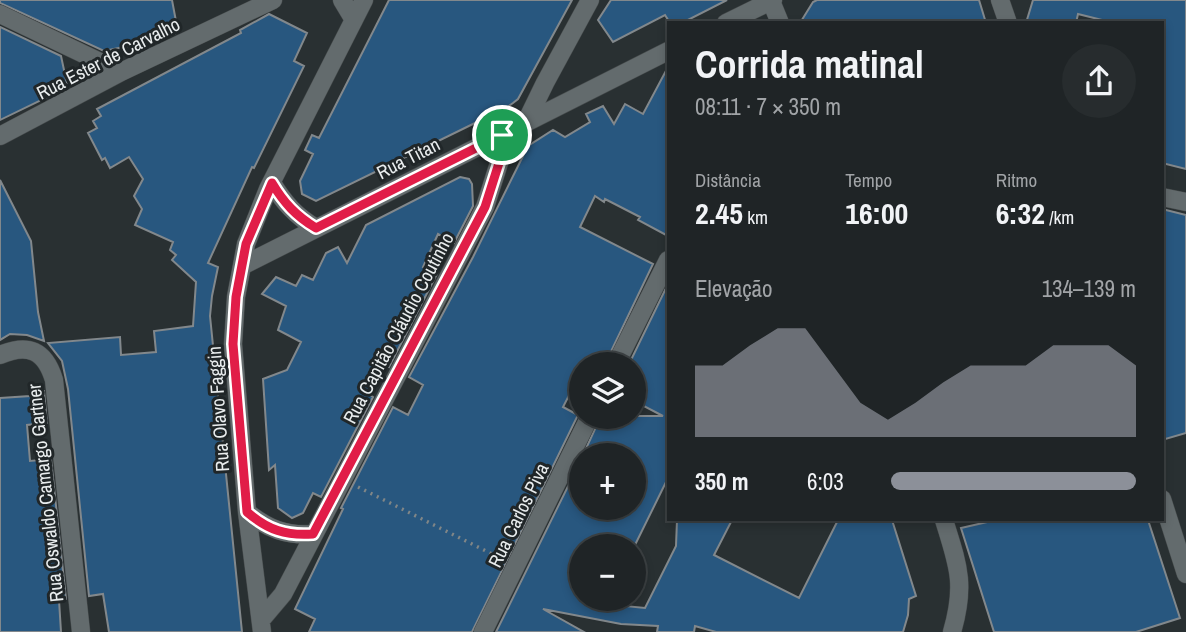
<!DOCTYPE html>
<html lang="pt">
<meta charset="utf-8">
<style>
:root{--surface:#1f2426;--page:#272c2e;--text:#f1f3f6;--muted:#a1a4a7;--line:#3c4143;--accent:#8c9099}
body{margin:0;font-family:"Archivo Narrow",sans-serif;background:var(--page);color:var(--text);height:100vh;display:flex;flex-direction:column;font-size:26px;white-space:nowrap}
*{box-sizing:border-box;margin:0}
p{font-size:23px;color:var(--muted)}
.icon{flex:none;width:38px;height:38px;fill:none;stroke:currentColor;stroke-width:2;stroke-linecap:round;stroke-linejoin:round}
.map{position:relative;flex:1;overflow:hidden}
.drawer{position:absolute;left:667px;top:21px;width:497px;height:500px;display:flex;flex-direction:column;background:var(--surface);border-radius:0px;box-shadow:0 4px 10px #0003,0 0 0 2px var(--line)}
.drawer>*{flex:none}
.tools{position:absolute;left:569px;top:352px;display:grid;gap:14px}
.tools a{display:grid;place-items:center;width:77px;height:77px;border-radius:50%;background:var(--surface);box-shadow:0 4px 10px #0003,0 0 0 2px var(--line);font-size:35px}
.pin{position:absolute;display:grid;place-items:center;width:60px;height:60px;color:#fff;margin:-30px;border:4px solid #fff;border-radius:50%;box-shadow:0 2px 7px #0007}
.round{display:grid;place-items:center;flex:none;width:74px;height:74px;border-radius:37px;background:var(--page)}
.overview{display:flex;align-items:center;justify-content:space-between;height:119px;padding:0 28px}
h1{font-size:38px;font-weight:700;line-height:52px}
.figures{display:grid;grid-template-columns:repeat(3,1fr);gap:10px;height:119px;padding:7px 28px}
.figures div{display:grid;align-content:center}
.figures b{font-size:30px;font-weight:700}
.figures small{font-size:19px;font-weight:400}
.figures p{font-size:19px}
.chart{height:196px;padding:14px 28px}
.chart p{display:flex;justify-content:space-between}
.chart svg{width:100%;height:126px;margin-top:7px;fill:var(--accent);opacity:.7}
ul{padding:0 28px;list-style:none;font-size:23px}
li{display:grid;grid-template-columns:112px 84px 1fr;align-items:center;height:52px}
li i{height:18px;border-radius:9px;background:var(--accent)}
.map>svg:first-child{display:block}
.building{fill:#28577f;stroke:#82888c;stroke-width:2}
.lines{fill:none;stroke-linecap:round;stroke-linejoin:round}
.minor-casing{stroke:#464b4c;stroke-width:19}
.path{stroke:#808687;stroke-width:3.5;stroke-dasharray:2 5;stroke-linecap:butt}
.minor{stroke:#636b6d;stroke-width:18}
.route-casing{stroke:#fff;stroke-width:14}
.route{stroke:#e11d48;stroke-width:9}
.labels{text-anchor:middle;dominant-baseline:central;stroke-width:6;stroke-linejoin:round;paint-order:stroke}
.street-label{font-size:19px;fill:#e9edee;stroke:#202628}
</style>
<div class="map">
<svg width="1186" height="632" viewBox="0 0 1186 632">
<rect width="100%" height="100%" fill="#293032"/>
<path class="building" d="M0,0H172L178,32L163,39L104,51L0,3Z
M389,0H572L518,99L513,103L499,113L477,122L316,201L302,194L300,181L313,154L305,150L312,135L319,138Z
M611,0H727L682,23H670L665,15L613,42L598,20Z
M817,0H979L986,23H800L813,2Z
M1033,0H1186V169L1162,163V23H1114L1078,14L1076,23H1026Z
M269,14L307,33L294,61L304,66L254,168L252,167L208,263L218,267L212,296L210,316L242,632H109L103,594L89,596L68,389L62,361L48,343L120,337L121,355L156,352L154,331L193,326L196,282L172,260L176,255L170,250L173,242L135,225L142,209L134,196L143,179L129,157L110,168L105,158L102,160L88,133L97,128L93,121L101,116L97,109L241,33L240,30Z
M0,27L61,56L67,84L58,92L0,120Z
M668,67V236L638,220L640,217L605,199L604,202L595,196L580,227L653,264L605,364H581V372L563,407L578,415L472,632H309L315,619L295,609L343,509L341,508L393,407L408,415L423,385L409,377L473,257L528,146L553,130L565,137L590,122L586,114L603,106L614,124L625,104L643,114Z
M460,177L469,179L472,184L473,206L454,243L438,234L423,267L437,274L389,367L385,364L370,395L373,397L321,497L313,493L303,513L292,518L278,508L275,465L269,470L263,379L287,370L301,342L278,330L286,306L262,294L276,277L296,286L302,275L313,280L326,253L338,247L347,263L366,225Z
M0,180L31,241L38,312L44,341L27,335L10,334L0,340Z
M1162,209L1186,215V433L1162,440Z
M668,284V478L634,547L581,546V598H607L604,604L645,608L676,546L677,520H732L714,555L799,598L838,520H892L916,596L909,599L908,615L903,632H716L695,626L694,632H657L658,626L621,624L543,609L584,632H496L581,460V508H634V455H583L601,416H663L634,401V364H629Z
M44,391L47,423L27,425L30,461L51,459L66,599L59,600L61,632H0V398L30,396V392Z
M996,520H1148L1180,618L1136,632H994L961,528Z"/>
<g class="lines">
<defs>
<path id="minor" d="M342,0L354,20
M1000,0L1008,23
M771,1L780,23
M0,14L121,72
M726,23L773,0
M526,122L545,83L590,0
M0,136L121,72L273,0
M272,183C284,203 296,216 316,228
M1162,197L1186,202
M242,266L668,51
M0,355C28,343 45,350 54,380L81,632
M616,364L668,260
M1162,499L1186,574
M247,512C268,529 286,536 313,534
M944,520C958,565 966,584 952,632
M261,620L283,594L485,207L499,163L502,135
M262,632L247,512L233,344L236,297L246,244L268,189L364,0
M483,632L590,416"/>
</defs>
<use href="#minor" class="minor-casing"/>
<path class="path" d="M358,487L498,557"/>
<use href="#minor" class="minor"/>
</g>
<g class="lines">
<defs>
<path id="route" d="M502,135L499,163L485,207L313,534C286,536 268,530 247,512L233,344L236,297L246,244L272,183C284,203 296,216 316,228Z"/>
</defs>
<use href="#route" class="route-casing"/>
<use href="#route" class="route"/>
</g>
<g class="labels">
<g class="street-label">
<text transform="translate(108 58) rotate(-27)">Rua Ester de Carvalho</text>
<text transform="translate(408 158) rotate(-27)">Rua Titan</text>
<text transform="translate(398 328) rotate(-62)">Rua Capitão Cláudio Coutinho</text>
<text transform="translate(218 409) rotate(-94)">Rua Olavo Faggin</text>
<text transform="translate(45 493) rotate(-96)">Rua Oswaldo Camargo Gartner</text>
<text transform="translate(518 515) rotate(-64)">Rua Carlos Piva</text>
</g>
</g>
</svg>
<div class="tools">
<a><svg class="icon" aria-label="layers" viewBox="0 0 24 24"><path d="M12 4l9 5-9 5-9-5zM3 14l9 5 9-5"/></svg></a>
<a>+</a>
<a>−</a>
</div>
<div class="pin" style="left:502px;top:135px;background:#1e9e55"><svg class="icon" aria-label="arrive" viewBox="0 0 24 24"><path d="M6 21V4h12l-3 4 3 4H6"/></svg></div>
<section class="drawer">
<div class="overview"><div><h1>Corrida matinal</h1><p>08:11 · 7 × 350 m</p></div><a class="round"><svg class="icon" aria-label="share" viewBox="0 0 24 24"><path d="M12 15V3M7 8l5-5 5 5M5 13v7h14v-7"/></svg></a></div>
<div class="figures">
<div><p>Distância</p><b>2.45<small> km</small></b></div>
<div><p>Tempo</p><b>16:00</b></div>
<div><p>Ritmo</p><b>6:32<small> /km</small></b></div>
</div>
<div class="chart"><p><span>Elevação</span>134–139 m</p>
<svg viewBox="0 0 160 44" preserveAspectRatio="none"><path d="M0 44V19L10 19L20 12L30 6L40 6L50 19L60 32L70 38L80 32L90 25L100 19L110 19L120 19L130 12L140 12L150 12L160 19V44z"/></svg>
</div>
<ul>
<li><b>350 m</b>6:03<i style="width:100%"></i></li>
</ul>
</section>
</div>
